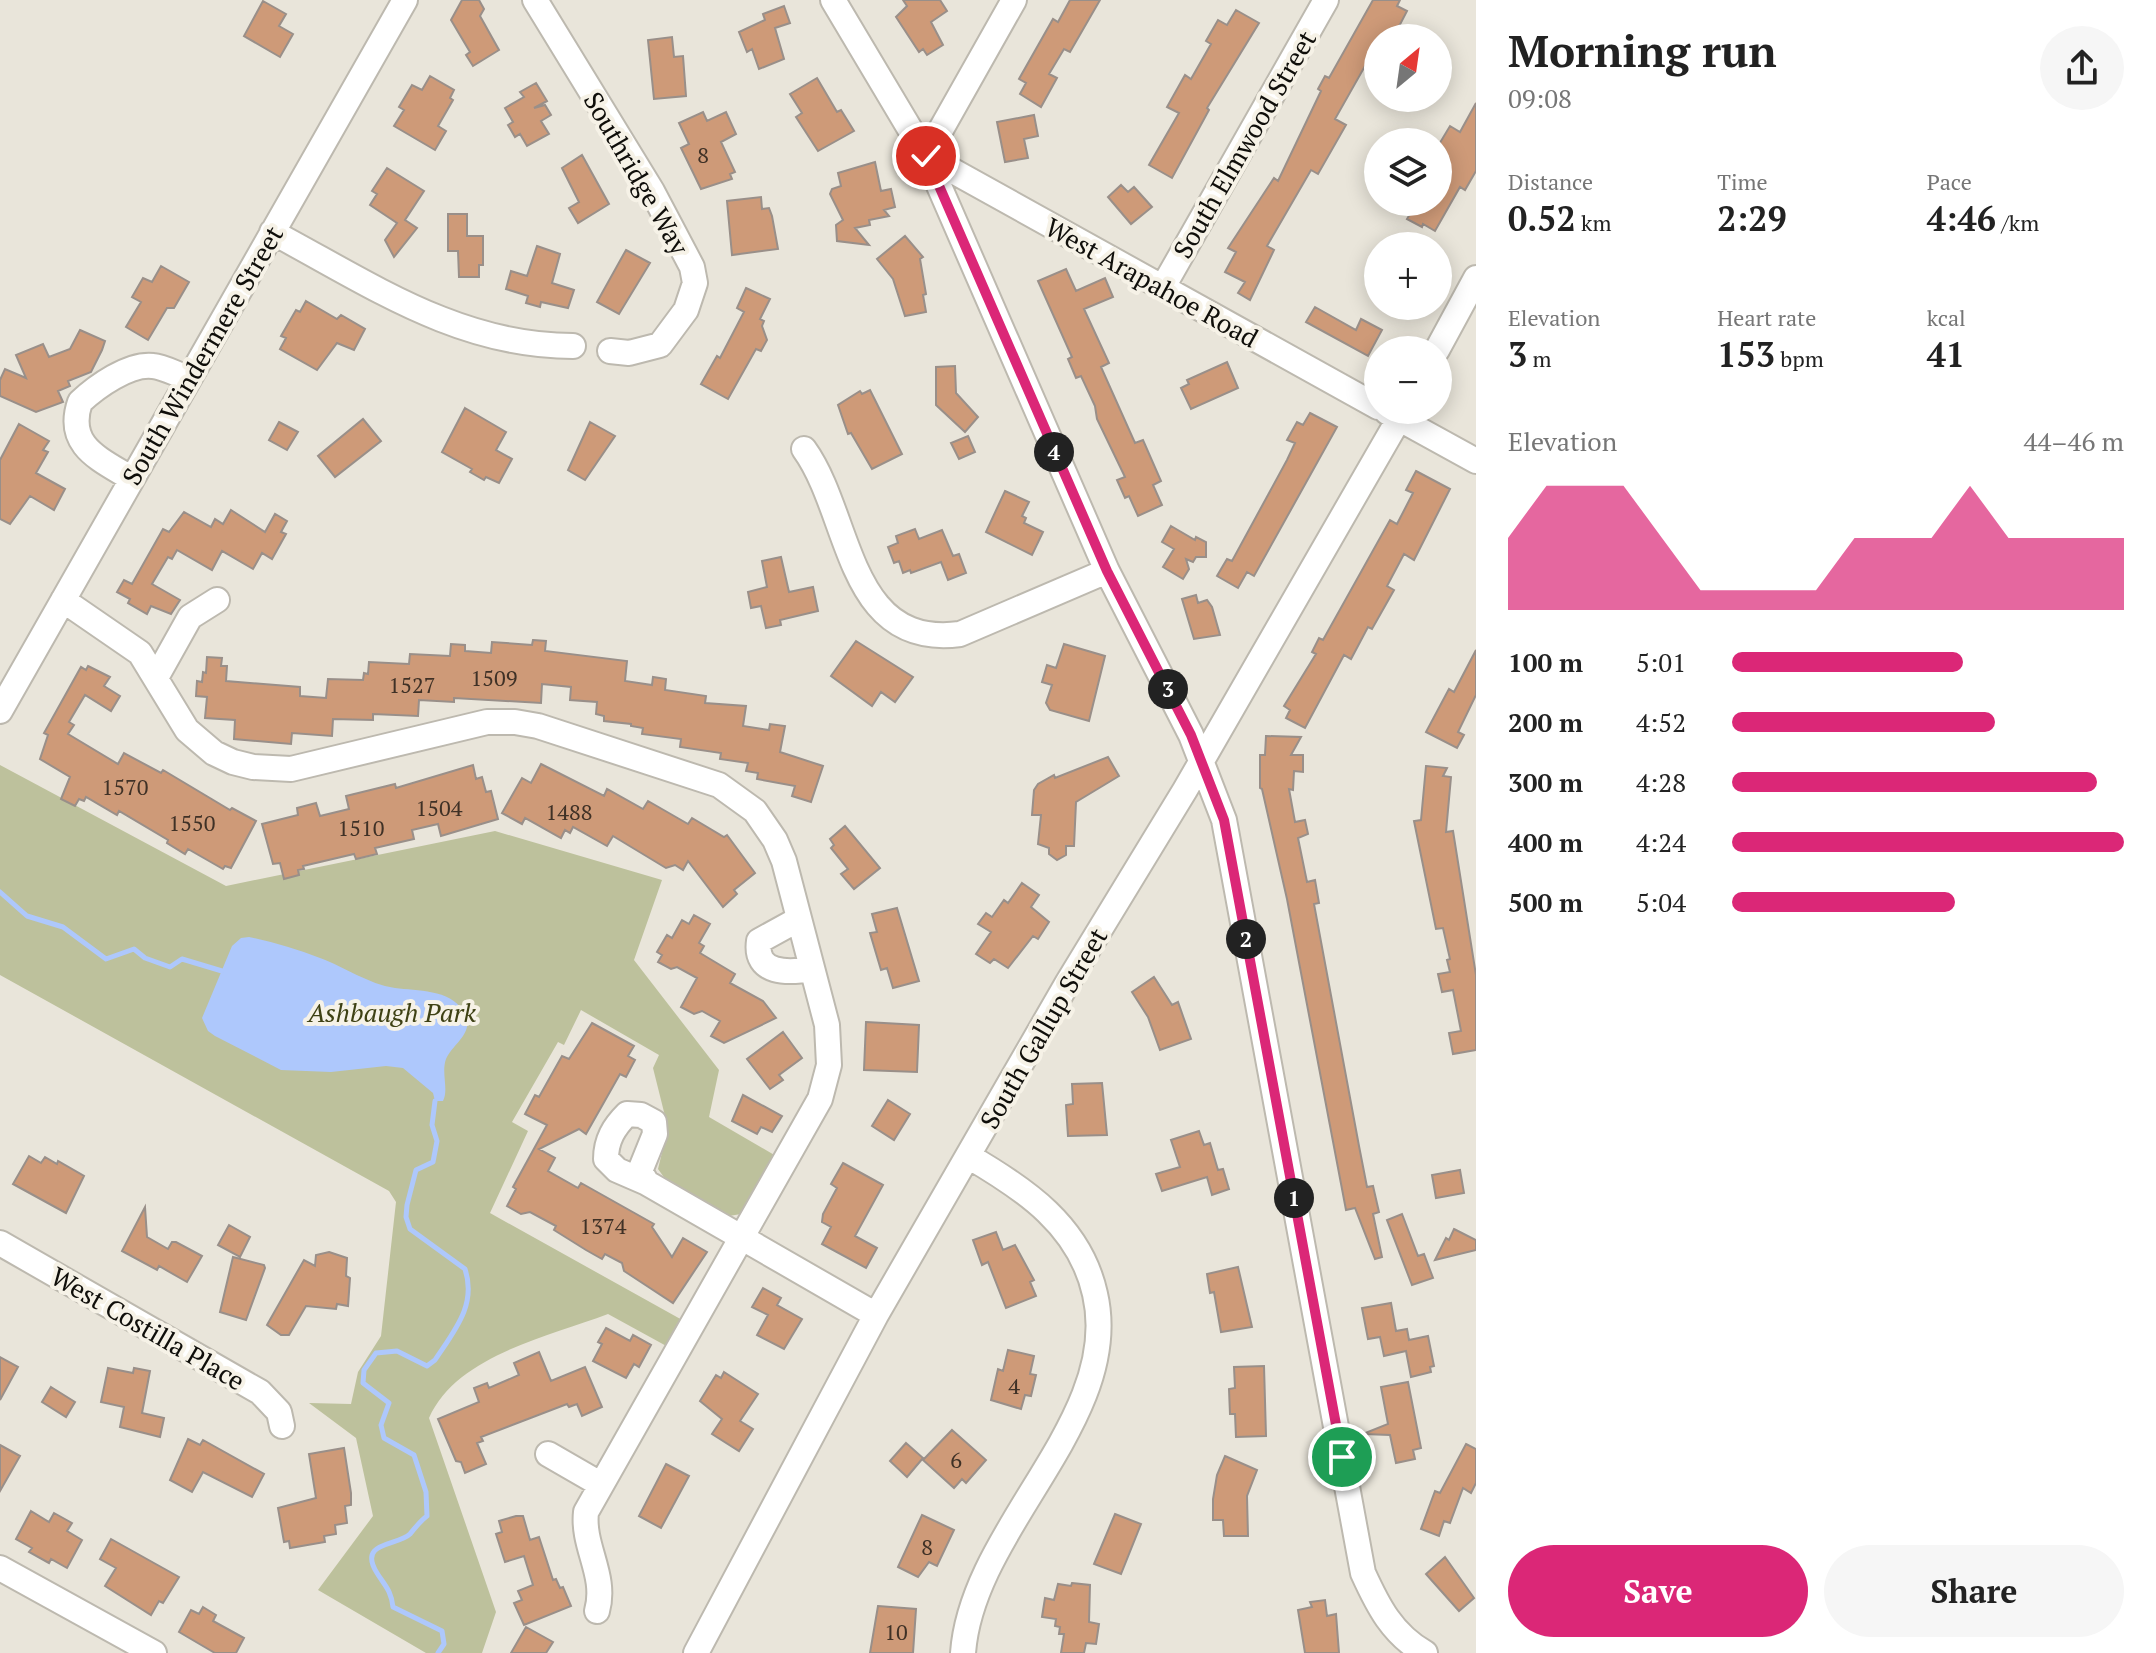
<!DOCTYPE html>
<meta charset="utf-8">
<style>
:root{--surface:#fff;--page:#f6f6f6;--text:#222;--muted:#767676;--accent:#db2777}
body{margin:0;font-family:"PT Serif",serif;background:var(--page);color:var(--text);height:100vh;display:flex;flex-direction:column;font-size:30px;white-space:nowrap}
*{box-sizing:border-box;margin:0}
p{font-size:26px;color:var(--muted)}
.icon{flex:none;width:44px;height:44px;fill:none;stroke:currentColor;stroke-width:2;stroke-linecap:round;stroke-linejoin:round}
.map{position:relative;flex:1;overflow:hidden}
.panel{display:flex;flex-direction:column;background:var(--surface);width:680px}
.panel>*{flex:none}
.needle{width:52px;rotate:29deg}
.buttons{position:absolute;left:1364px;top:24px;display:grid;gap:16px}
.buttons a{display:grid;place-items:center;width:88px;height:88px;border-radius:50%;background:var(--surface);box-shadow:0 4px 20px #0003;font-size:40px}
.pin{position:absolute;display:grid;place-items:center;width:68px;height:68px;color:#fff;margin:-34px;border:4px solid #fff;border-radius:50%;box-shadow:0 2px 8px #0007}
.km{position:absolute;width:40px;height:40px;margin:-20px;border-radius:50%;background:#222;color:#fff;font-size:22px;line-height:40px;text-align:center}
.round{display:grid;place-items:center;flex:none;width:84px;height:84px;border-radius:42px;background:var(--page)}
.summary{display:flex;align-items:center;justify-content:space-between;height:136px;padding:0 32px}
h1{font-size:44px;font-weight:700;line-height:60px}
.stats{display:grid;grid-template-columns:repeat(3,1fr);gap:12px;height:136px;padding:8px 32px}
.stats div{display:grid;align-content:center}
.stats b{font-size:34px;font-weight:700}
.stats small{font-size:22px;font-weight:400}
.stats p{font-size:22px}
.chart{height:224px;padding:16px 32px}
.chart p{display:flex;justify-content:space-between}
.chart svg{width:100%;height:144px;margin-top:8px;fill:var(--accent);opacity:.7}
.primary-button{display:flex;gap:16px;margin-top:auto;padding:16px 32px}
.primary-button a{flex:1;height:92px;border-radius:48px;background:var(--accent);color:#fff;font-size:32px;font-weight:700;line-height:92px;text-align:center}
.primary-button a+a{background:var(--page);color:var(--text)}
ul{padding:0 32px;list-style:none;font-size:26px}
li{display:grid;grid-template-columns:128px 96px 1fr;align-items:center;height:60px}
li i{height:20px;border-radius:10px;background:var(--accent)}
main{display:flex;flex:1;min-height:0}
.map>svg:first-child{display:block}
.green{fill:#bdc19c}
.water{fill:#aec8fc}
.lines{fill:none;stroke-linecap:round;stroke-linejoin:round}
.stream{stroke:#aec8fc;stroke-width:5}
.building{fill:#ce9a78;stroke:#998f89;stroke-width:2}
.minor-casing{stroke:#bdb9af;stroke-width:28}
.minor{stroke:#fff;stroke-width:24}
.route-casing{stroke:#fff;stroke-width:16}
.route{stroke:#db2777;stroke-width:10}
.labels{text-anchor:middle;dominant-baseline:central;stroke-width:8;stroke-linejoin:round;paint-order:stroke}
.number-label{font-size:22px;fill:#3f3126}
.street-label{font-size:26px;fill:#0f0e0a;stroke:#f6f2e7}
.park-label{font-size:26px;font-style:italic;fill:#3e4114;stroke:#f6f2e7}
</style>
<main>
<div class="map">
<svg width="1476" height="1653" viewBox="0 0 1476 1653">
<rect width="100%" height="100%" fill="#e9e5da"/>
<path class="green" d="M0,765L226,886L495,831L662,880L634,960L719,1070L709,1117L776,1156L741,1214L729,1216L666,1180L658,1169L668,1128L653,1068L659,1055L581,1010L564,1045L558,1042L512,1122L528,1131L490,1213L684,1321L670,1348L608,1314C548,1337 457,1355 429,1418L496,1612L482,1653H426L318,1590L373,1516L356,1438L309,1403L351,1404L358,1372L381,1336L396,1202L389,1191L0,975Z"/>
<path class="water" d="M249,937C273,942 297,949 320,958C345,967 368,984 395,988C417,991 450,989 463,1011C477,1032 453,1043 446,1059C441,1073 449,1089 443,1101H435L433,1093L403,1068L386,1066L331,1072L281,1070L215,1036L208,1031L202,1018L232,946L241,938Z"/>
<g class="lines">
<path class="stream" d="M0,892L27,916L63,927L106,959L134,949L145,958L170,967L182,959L222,971
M435,1101L432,1125L437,1141L433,1162L416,1170L407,1205L406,1217L410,1229L465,1269C477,1305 454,1331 435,1360L427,1366L397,1351L376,1353L364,1370L363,1383L389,1403L381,1425L384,1438L414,1455L426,1492L427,1516C420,1521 416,1527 410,1534C398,1546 357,1541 377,1573C385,1586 391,1590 393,1607L442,1631L444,1644L438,1653"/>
</g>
<path class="building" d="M462,0H479L484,9L480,16L499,50L473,66L466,55L470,52L451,20Z
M903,0H940L947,11L931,22L943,45L927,55L923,49L919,52L896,17L907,6Z
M1070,0H1100L1070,52L1064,49L1049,74L1057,78L1041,107L1020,94L1026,83L1019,79L1053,19L1058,22Z
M1373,0H1400L1397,6L1407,11L1393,38H1378V63L1374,70L1365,66L1335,119L1346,125L1318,174L1311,170L1267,246L1274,250L1250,300L1238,293L1245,282L1225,272L1236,252L1228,248L1274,178L1278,181L1321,91L1318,89L1325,76L1329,78Z
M263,1L286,14L279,26L293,34L280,57L244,36Z
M784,6L790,23L775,28L784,59L759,69L752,49L747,52L739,32L765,20L763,14Z
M1236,10L1259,23L1207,108L1209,110L1172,178L1149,165L1179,113L1167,107L1185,75L1191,79L1211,44L1206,41L1218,20L1227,25Z
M672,37L674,57L683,56L686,96L654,99L648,40Z
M430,76L454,90L450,98L453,100L438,126L446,131L435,150L394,126L404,110L399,107L412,85L422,90Z
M817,78L837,112L841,110L854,131L818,151L796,117L802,113L790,94Z
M536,83L547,101L534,108L545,105L551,115L541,121L549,134L527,146L520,134L515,137L508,125L513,122L505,108L524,97L520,92Z
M1476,103V171L1465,190L1460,187L1435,231L1423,224L1422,227L1407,219L1417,202H1438V159L1444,149L1438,146L1450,126L1460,132Z
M703,112L707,121L726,112L736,134L721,142L735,172L730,174L732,179L701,189L681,148L689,144L679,123Z
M1034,115L1038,136L1024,139L1028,158L1005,162L997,122Z
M582,155L609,204L578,223L569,208L579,202L562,168Z
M875,162L881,191L891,189L895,207L884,210L889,216L869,220L870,225L855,228L869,245L837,241L836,225L843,220L830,194L832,189L841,186L838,173Z
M387,168L424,191L405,220L417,228L394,257L385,240L397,223L370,205L377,194L372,191Z
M1121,185L1128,192L1134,187L1152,207L1131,224L1108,197Z
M761,197L762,209L769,208L772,216L778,249L732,255L727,201Z
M448,214H467V236H483V265H479V277H459L458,251H448Z
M905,236L923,257L920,259L926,294L923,295L926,312L905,316L893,279L877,259Z
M537,246L560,254L552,283L574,290L568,308L541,302L540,307L526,303L528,296L506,289L511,271L527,276Z
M626,250L650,263L619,314L597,302Z
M161,266L189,282L174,308H167L148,340L126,327L141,302L132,297L143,278L152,282Z
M1066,269L1076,291L1105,278L1113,297L1084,309L1109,363L1101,367L1135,443L1143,440L1161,481L1153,485L1162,505L1138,516L1129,496L1125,498L1117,480L1125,477L1097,419L1095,406L1081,376L1076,378L1068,359L1072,357L1038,281Z
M746,288L770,299L760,319L764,321L762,326L767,340L761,351L756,349L728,399L701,384L717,356L720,358L744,312L737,308Z
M306,301L337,319L341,315L365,329L354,350L337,343L317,370L280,349L286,338L281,336L296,310L300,312Z
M1315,307L1356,330L1361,319L1382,330L1368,356L1306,322Z
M80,330L105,341L102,350L91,372L68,381L70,386L58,391L63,402L36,412L0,396V380L5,369L26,378L16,355L43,344L49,357L70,349Z
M1227,362L1238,388L1191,409L1181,388L1189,384L1187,380Z
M955,366L956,393L978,417L965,432L936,405V367Z
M870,390L902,454L872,469L851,433L848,434L838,405L860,391L862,394Z
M465,408L506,432L496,450L512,459L499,483L486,477L484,480L470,472L472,469L442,452Z
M1310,413L1337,427L1254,576L1247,572L1238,588L1217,576L1227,559L1232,561L1287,460L1295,443L1287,440L1297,422L1303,425Z
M363,419L381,441L335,477L318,456Z
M279,422L298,432L287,450L269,440Z
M590,422L615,436L585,480L568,470Z
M19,424L49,441L43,450L48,452L36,473L65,489L54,510L30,496L10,524L0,519V460Z
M968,436L975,452L959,459L951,443Z
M1416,471L1450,489L1414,560L1404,554L1387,586L1394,590L1372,629L1368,627L1351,659L1344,655L1305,728L1286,718L1290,710L1284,706L1316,654L1312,652L1319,638L1323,640L1390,520L1397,524L1413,493L1406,490Z
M1005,491L1029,502L1022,516L1026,518L1024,523L1043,532L1032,555L986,532Z
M231,510L265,532L275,514L287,521L281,532L286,534L272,559L262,553L253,569L222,551L212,570L177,550L172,559L168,557L152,584L180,600L171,614L151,606L147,614L128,603L130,599L117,592L124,580L132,584L163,529L169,532L184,512L211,527L215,519L223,524Z
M1171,526L1195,540L1196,537L1206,542V557H1196L1193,562L1186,559L1189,569L1183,579L1163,567L1174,549L1162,542Z
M915,529L919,539L942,530L953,556L959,554L966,573L948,580L941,562L911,573L910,570L903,573L899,561L894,563L888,547L898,543L896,536Z
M781,557L789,592L813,587L818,611L780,620L781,625L766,628L761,606L751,608L748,592L767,587L762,561Z
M1196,595L1198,603L1207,600L1212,607L1220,635L1194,639L1182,599Z
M533,640L546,641L545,651L627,661L625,681L652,685L653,677L666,679L665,690L706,696L705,703L746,706L743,726L769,730L770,724L785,726L780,752L823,766L811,802L792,796L795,786L757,779L758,773L746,771L748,763L720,759L721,753L680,747L681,739L642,734L643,728L631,726V724L604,721V716L596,714L597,702L570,700L571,687L542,684L541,703L454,698V702L419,700L418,716L373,714V720L333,719L332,736L292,733L291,744L234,739L235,720L205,718L207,697L196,696L197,681L202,682L203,672L206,673L207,657L222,658L221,666H227L226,681L300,687V696L326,698L328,679L363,680L364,673L368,674L369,662L409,664L410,654L450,656L451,644L465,645V651L491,653L492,642L532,645Z
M856,641L913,677L895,702L881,692L872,706L831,676Z
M1064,644L1105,656L1089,721L1050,710L1046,703L1052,685L1042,682L1047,665L1056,668Z
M1476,650V695L1458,732L1464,735L1457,748L1426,732L1449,689L1454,692Z
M88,666L110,677L104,686L120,696L111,711L85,695L69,722L74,725L68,734L118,764L124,753L161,773L163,770L230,810L232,808L256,821L231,868L225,866L223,869L188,849L185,854L167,843L168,840L119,811L117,815L86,797L84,801L79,799L75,806L61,799L70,777L40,759L48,735L44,733L81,667L86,670Z
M1266,736L1301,737L1291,755H1303V772L1294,771L1293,790L1289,789L1295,822L1305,820L1308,834L1298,838L1307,882L1315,880L1319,903L1314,904L1359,1146L1367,1187L1373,1186L1379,1212L1373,1214L1382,1257L1375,1259L1355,1208L1346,1210L1287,899L1262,789L1260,788V755H1265Z
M1108,757L1119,776L1076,802L1074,846H1066V855L1057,860L1049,854V848L1038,844L1041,815H1032L1034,790L1038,784L1054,775L1055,778Z
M541,764L604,796L607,789L643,809L648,801L688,824L692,818L724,837L727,835L755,873L734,890L737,894L723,907L688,861L683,870L675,865L666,868L613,836L607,846L573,827L570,833L565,830L561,838L525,818L522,824L502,813L522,778L531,783Z
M473,765L476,779L482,777L486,792L491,791L498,819L441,836L438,824L412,830L414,839L375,848L377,854L356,859L354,854L303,866L304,869L298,870L299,875L284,879L280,863L273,864L262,824L298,815L297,808L316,803L320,816L349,809L346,796L395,784L396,788Z
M1426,766L1447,768L1443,776L1451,777L1446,832L1453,831L1476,975V1050L1453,1054L1449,1033L1461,1031L1453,990L1442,992L1438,974L1450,972L1447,960L1450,959L1443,928L1436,929L1414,821L1421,820Z
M845,826L880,868L854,889L841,874L848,869L831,848L834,845L830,839Z
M1022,883L1039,895L1031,907L1049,922L1038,939L1033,936L1008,968L994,959L990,963L976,954L991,932L978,924L986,913L992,917L1004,900L1008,903Z
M897,908L919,981L893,988L887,968L881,970L870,933L877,932L872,914Z
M694,915L710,924L699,943L704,946L700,953L735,974L730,983L763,1001L776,1018L724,1043L711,1036L720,1021L702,1011L694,1014L681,1007L697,978L677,967L671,969L658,962L662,955L657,952L667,935L672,938L682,920L689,924Z
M1154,977L1172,1005L1178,1002L1191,1039L1160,1050L1148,1017L1132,992Z
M866,1022L919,1025L917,1072L864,1070Z
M592,1023L634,1046L628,1056L635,1060L626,1077L620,1074L586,1134L579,1129L539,1149L555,1158L548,1171L578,1188L581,1183L654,1224L652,1227L672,1257L683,1238L707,1252L673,1303L624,1271L622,1263L605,1254L602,1259L586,1250L554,1230L556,1226L530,1212L521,1214L507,1206L516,1189L513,1187L547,1125L525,1114L535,1095L539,1097L562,1056L569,1059Z
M783,1032L802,1058L779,1075L783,1080L770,1089L747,1059Z
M1102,1083L1107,1135L1068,1136L1066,1105L1073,1104L1072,1084Z
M743,1095L782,1116L772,1132L761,1127L757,1134L732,1121Z
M888,1100L910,1114L894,1140L872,1126Z
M1199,1131L1204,1145L1210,1143L1218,1170L1223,1169L1229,1189L1212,1195L1207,1177L1162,1191L1156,1174L1180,1167L1171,1140Z
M29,1156L41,1163L45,1157L57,1164L58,1161L84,1176L66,1213L13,1184Z
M843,1163L883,1185L855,1236L877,1248L866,1268L822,1244L831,1227L822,1222L823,1214L837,1188L831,1184Z
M1460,1170L1464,1193L1436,1198L1432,1175Z
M145,1207L147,1237L168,1249L172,1242H176L202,1256L187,1282L159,1266L157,1270L122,1251Z
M1402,1214L1418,1256L1424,1254L1433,1278L1412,1285L1387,1220Z
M229,1225L250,1237L240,1257L218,1245Z
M1454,1229L1476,1240V1250L1435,1260L1446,1238L1449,1240Z
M996,1232L1003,1250L1015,1245L1034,1280L1030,1282L1036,1296L1006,1308L988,1262L982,1265L973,1240Z
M329,1252L347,1258L346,1276L350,1278L348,1306L337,1304L336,1309L306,1306L289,1335H281L267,1325L304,1260L315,1266L316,1255Z
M233,1257L264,1265L265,1268L246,1320L220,1312Z
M1238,1267L1252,1327L1221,1332L1214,1292L1210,1293L1207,1274Z
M763,1288L781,1298L777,1305L802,1319L784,1349L757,1335L768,1315L752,1307Z
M1391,1303L1396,1331L1407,1329L1409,1340L1428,1336L1434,1366L1430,1367L1431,1372L1411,1377L1406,1351L1384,1356L1380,1337L1368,1339L1362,1308Z
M606,1328L630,1341L633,1335L651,1345L639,1367L634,1364L626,1378L593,1361L602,1344L598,1342Z
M1008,1350L1034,1356L1030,1374L1036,1375L1031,1396L1025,1395L1021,1409L991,1400L998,1369L1003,1371Z
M539,1352L551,1381L585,1367L602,1407L582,1416L577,1404L569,1407L567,1404L481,1437L483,1441L477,1443L486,1464L465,1473L461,1462L456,1461L438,1419L479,1402L474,1388L487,1383L489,1388L519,1375L514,1363Z
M0,1357L18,1367L0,1400Z
M1264,1366L1266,1436L1236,1437L1235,1414H1230L1229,1389L1235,1388L1234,1367Z
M108,1368L133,1373L134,1368L150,1371L142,1413L164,1418L160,1437L120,1427L124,1407L101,1402Z
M724,1372L758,1394L740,1421L753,1429L739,1451L712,1434L722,1419L700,1401L716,1375L721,1378Z
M1408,1382L1421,1448L1413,1450L1415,1459L1396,1463L1390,1435L1363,1434L1388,1424L1381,1387Z
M51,1387L75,1402L66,1417L42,1402Z
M952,1430L986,1460L966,1483L962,1479L954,1488L923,1460Z
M188,1439L200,1445L203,1440L264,1474L252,1497L203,1472L192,1492L170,1480Z
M906,1443L923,1458L907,1477L890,1461Z
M1466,1444L1476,1449V1483L1471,1493L1463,1488L1450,1523L1444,1521L1439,1536L1421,1529L1435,1491L1440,1493Z
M0,1445L20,1456L0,1491Z
M344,1448L351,1493V1505L345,1506L347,1523L335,1525L336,1534L324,1536L325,1542L290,1548L289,1541L284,1542L278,1508L316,1498L309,1454Z
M1225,1456L1257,1470L1247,1496L1248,1536H1224L1223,1520H1213V1499L1217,1475Z
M666,1464L689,1476L661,1528L639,1516Z
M31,1511L49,1522L54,1513L72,1523L67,1531L82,1540L67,1568L51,1559L49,1563L29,1552L32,1548L16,1539Z
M1115,1514L1141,1524L1121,1574L1094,1564Z
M922,1515L954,1530L937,1566L929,1562L918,1577L898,1567Z
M516,1516H523L530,1540L539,1537L553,1580L556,1579L560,1588L563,1587L571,1606L524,1625L514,1603L522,1600L518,1591L533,1585L524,1556L505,1562L496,1534L502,1532L499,1521Z
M111,1539L179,1577L163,1603L159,1601L151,1615L105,1586L116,1568L100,1559Z
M1445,1557L1474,1598L1459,1611L1426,1574Z
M1072,1583L1090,1585L1089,1622L1099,1624L1096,1644L1086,1643L1084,1653H1061L1064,1634H1059L1060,1627L1055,1626L1056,1619L1042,1617L1045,1598L1054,1600L1058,1584L1071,1586Z
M1325,1600L1327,1616L1336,1614L1339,1653H1305L1298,1610L1312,1607L1310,1602Z
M878,1606L916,1609L913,1653H870Z
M203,1607L216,1615L213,1621L244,1638L236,1653H215L179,1632L191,1610L199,1614Z
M526,1627L553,1642L546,1653H511Z"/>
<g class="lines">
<defs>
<path id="minor" d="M535,0L652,191L692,267L695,283L686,310L660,345L629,353L610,351
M833,0L926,156L1107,571L1191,735L1224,820L1363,1573C1378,1606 1392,1634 1425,1653
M926,156L1378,407
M926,156L1014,0
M272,232C370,284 458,346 573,346
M1163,287L1326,0
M1437,350L1476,278
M1387,412L1476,461
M804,449C852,515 846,649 960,634L1107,571
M132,479C100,459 65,446 80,402C96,387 129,363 153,366C164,367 178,375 189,378
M63,600L140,653L187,730L214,753L233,762L253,767L291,769L487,722H515L538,726L719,785L755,811L775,840L784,861L827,1025L829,1065L820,1099L586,1512C582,1547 607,1575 597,1611
M157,676L190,617L217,600
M0,711L405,0
M799,919L759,941C754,975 789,973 812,969
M647,1183L617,1170L606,1159C606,1140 614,1127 627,1114L641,1115L654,1122L655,1134L640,1171L647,1183L876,1315
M0,1243L260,1392L279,1412L282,1426
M548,1454L600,1484
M0,1568L154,1653
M696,1653L876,1315L1068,982L1185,790L1404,410
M963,1653C972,1527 1124,1419 1095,1294C1080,1226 1025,1189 968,1156"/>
</defs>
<use href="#minor" class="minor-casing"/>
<use href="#minor" class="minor"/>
</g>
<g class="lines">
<defs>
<path id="route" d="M926,156L1107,571L1191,735L1224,820L1342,1457"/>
</defs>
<use href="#route" class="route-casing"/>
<use href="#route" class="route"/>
</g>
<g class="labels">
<g class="number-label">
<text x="703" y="154">8</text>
<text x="494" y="677">1509</text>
<text x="412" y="684">1527</text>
<text x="125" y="786">1570</text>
<text x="439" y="807">1504</text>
<text x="569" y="811">1488</text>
<text x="192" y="822">1550</text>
<text x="361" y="827">1510</text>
<text x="603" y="1225">1374</text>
<text x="1014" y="1385">4</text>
<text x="956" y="1459">6</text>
<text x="927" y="1546">8</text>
<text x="896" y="1631">10</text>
</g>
<g class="street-label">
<text transform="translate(1244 144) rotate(-60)">South Elmwood Street</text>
<text transform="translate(637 173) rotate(60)">Southridge Way</text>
<text transform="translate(1152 282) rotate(29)">West Arapahoe Road</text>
<text transform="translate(202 355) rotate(-60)">South Windermere Street</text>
<text transform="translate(1043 1028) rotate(-60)">South Gallup Street</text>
<text transform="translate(148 1328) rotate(30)">West Costilla Place</text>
</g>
<g class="park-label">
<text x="392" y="1012">Ashbaugh Park</text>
</g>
</g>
</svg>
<div class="buttons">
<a><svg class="needle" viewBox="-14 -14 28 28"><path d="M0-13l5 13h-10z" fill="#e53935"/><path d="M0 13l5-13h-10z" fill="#767676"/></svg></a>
<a><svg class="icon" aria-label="layers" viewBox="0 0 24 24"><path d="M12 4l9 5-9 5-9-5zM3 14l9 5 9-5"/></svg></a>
<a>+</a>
<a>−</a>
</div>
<div class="pin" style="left:1342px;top:1457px;background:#1e9e55"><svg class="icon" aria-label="arrive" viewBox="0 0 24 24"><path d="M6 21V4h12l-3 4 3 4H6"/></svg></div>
<div class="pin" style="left:926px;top:156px;background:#d93025"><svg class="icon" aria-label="check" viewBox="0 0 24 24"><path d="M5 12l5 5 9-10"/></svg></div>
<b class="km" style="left:1294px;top:1198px">1</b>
<b class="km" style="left:1246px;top:939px">2</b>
<b class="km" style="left:1168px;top:689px">3</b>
<b class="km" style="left:1054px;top:452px">4</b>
</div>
<section class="panel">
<div class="summary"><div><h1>Morning run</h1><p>09:08</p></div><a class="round"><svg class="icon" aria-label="share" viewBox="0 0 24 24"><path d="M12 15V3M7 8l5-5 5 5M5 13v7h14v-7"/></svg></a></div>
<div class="stats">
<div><p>Distance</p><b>0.52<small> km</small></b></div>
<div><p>Time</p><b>2:29</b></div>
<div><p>Pace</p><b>4:46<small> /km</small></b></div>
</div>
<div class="stats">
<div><p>Elevation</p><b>3<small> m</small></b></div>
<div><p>Heart rate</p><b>153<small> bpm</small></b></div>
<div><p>kcal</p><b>41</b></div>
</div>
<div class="chart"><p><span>Elevation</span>44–46 m</p>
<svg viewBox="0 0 160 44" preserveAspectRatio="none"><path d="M0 44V22L10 6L20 6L30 6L40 22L50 38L60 38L70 38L80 38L90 22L100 22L110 22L120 6L130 22L140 22L150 22L160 22V44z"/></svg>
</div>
<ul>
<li><b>100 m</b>5:01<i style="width:59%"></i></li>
<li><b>200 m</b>4:52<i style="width:67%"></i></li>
<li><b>300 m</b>4:28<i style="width:93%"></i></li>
<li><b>400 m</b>4:24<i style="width:100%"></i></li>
<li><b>500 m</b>5:04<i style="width:57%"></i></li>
</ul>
<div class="primary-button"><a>Save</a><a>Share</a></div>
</section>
</main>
